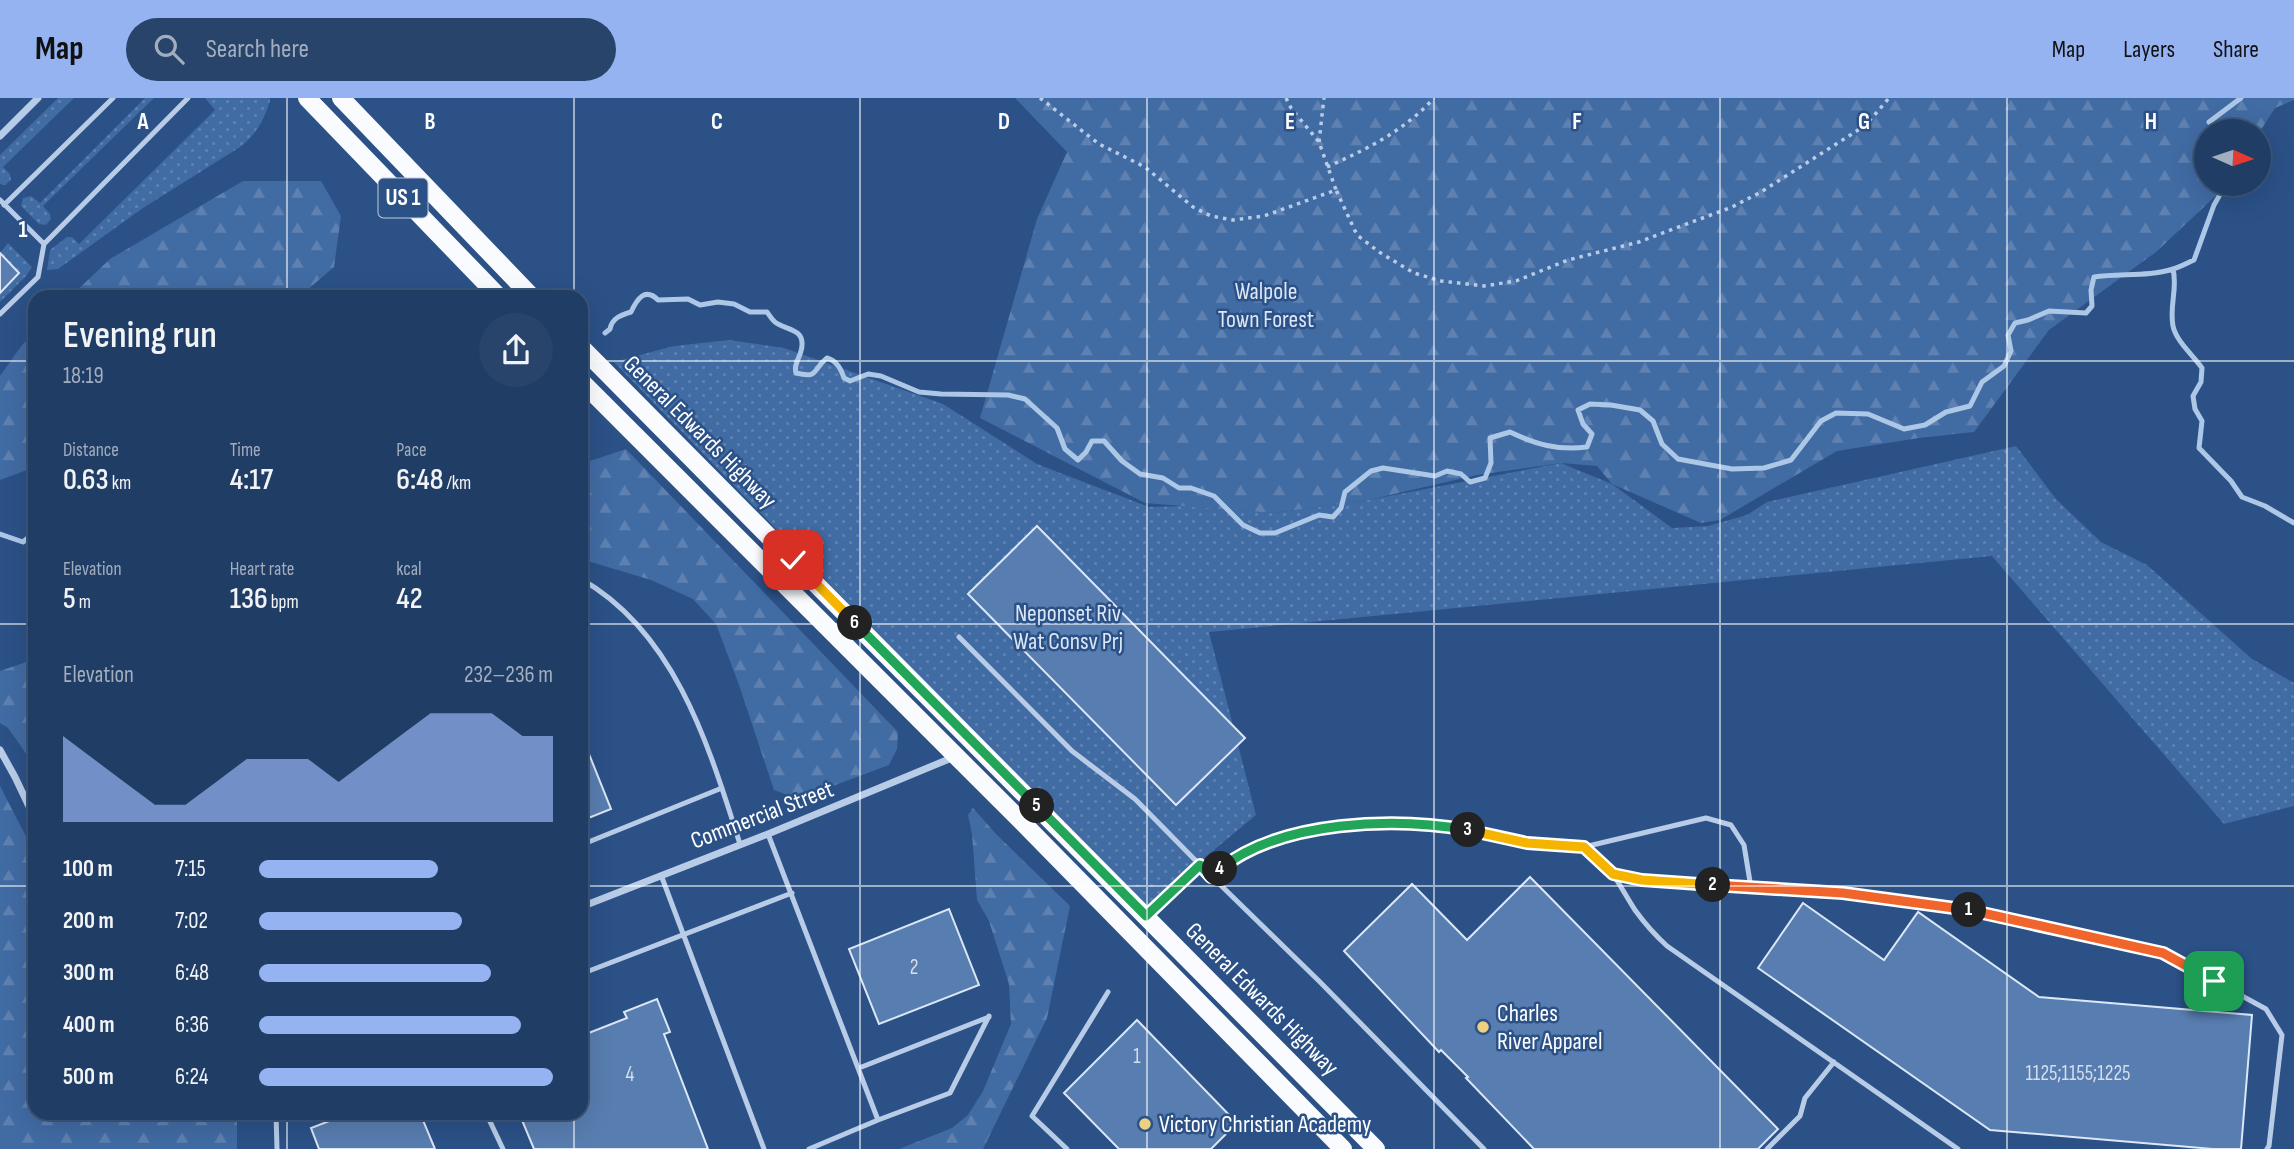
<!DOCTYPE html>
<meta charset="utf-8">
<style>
:root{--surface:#203d65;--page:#28446b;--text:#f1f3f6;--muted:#a2aebf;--line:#3d5679;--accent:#95b2f1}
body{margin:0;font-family:"Sofia Sans Condensed",sans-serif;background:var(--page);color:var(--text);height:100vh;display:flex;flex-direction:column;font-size:26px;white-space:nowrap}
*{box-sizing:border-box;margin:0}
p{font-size:23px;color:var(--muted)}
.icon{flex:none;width:38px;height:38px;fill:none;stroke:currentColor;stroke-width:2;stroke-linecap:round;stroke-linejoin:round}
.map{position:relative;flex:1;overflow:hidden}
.details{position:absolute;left:28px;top:192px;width:560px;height:830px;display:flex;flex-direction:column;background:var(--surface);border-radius:21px;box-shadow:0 7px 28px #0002,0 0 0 2px var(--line)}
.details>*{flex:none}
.needle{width:46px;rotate:93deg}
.fabs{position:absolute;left:2194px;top:21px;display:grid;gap:14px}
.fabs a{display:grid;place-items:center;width:77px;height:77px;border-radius:50%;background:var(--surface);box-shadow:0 7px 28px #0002,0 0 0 2px var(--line);font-size:35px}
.pin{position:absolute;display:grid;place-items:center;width:60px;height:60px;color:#fff;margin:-30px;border-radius:14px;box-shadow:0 4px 10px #0006}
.km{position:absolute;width:35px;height:35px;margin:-18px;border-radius:50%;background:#222;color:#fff;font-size:19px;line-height:35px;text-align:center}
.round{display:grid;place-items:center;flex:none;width:74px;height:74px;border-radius:37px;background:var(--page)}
.overview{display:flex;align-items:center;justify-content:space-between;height:119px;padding:0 35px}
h1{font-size:38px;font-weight:600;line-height:52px}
.metrics{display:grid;grid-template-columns:repeat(3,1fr);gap:10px;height:119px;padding:7px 35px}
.metrics div{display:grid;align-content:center}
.metrics b{font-size:30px;font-weight:600}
.metrics small{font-size:19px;font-weight:400}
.metrics p{font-size:19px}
.chart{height:196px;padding:14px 35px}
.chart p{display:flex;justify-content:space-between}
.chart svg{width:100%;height:126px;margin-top:7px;fill:var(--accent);opacity:.7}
ul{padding:0 35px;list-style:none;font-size:23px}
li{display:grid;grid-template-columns:112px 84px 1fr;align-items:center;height:52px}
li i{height:18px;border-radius:9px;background:var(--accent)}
header{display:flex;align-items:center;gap:42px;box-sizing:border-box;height:98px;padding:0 35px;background:var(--accent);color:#111}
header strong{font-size:33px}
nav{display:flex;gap:38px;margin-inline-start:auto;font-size:24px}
.search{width:490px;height:63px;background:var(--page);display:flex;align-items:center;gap:18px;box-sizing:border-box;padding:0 24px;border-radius:38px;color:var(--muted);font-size:26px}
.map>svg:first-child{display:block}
.green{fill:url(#green-dots)}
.forest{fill:url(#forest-firs)}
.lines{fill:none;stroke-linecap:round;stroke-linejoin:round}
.stream{stroke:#adc7e7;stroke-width:5}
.building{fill:#587db0;stroke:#dbe7f6;stroke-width:2}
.path{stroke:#b8cce7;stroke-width:3.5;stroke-dasharray:3.5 5;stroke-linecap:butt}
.lane{stroke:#b8cce7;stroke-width:5}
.street{stroke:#b8cce7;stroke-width:7}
.primary{stroke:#f9fbfe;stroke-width:18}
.split-1-casing{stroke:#fff;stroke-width:14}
.split-2-casing{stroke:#fff;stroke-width:14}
.split-3-casing{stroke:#fff;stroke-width:14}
.split-4-casing{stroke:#fff;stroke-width:14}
.split-5-casing{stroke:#fff;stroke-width:14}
.split-6-casing{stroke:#fff;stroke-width:14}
.split-7-casing{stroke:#fff;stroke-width:14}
.split-1{stroke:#f0652b;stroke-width:9}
.split-2{stroke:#f0652b;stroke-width:9}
.split-3{stroke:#f5b400;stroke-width:9}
.split-4{stroke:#22a559;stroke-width:9}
.split-5{stroke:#22a559;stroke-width:9}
.split-6{stroke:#22a559;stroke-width:9}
.split-7{stroke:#f5b400;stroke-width:9}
.grid{fill:none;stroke:#fff;stroke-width:2;stroke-opacity:0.55}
.poi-dot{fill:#edd080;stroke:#2b5187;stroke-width:2.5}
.labels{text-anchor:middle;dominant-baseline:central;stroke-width:5;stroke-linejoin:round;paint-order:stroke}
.number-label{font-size:21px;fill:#d5deeb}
.shield{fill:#2b5187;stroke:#bfcbdb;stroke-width:2}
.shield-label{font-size:23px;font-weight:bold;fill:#fff}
.park-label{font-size:24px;fill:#dbe7f6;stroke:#2b5187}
.street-label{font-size:24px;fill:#fff;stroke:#2b5187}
.poi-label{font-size:24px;fill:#fff;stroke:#2b5187;text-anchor:start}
.grid-label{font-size:23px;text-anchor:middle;font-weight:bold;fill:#fff;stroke:#2b5187;stroke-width:5;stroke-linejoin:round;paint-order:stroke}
</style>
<header>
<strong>Map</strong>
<div class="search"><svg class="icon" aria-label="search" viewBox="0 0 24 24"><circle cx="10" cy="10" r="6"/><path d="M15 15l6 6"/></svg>Search here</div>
<nav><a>Map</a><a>Layers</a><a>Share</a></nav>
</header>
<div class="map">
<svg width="2294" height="1051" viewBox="0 0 2294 1051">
<defs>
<pattern id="green-dots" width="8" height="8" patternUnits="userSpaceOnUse" patternTransform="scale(1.75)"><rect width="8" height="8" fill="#416ba3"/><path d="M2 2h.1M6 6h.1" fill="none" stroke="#5e81b1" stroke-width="1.8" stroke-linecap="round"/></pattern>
<pattern id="forest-firs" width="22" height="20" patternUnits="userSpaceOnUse" patternTransform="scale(1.75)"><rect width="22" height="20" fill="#416ba3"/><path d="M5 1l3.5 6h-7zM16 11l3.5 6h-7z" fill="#5e81b1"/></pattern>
</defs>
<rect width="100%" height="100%" fill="#2b5187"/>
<path class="green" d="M58,0H74L3,69L10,76L11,82L5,87L0,86V57Z
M145,0H154L43,108L50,116L51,121L46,127L39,126L21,108L23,100L31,98L40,105Z
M205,0H270V3C264,22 256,37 240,49L143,110L58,171L47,172L50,152L67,139H72L79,146L215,12Z
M8,145L32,169L26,178L0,204V195L19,175L0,155Z
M729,242L784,250L943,306L1037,366L1149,409L1189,408L1274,415L1368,402L1561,365L1612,386L1672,430L1708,428L1747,417L1767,404L2016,348L2056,401L2101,444L2147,467L2252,561L2294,585V708L2224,726L1992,458L1209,534L1256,717L1144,810L614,264L674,248Z"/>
<path class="forest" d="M1015,0H2294V2L2275,10L2259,35V33H2207V86H2226L2223,91L2156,154L2049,232L1974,334L1919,340L1837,353L1720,422L1701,425L1612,386L1597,368L1561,365L1477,377L1368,402L1274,415L1208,410L1145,405L980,320L1037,121L1067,54Z
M243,83H321L341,118L334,169L299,199H70L110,161Z
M35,234V369L0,382V278L22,247Z
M626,351L898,634L897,651L889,667L798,701L774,692L739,587L716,526L693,501L651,482L581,461V366Z
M35,561V668L8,630L0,625V573Z
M0,688L35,756V1015H237V1051H0Z
M973,710L996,736L1070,808L1047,920L983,1051H899L952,1030L968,1017L983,993L1011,926L1009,886L989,823L977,802L972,736L968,717Z"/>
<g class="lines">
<path class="stream" d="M2216,33L2209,24L2241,0
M2173,171C2178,190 2169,208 2173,228C2176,243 2193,257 2202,270L2201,284L2193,298L2195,311L2202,323L2199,350L2231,383L2242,399L2265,408L2294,425
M605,235L610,231C612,220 621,217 631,214C637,201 645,189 658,202L688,201L700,207L718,204L734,206L750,214H767C770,218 773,224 778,226C789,232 803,232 802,247C802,258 793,265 796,275C820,281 812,271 827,260C837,263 841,271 844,280L850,283L868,276L881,278L919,294L941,296L1008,297L1025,301L1057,330L1065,351L1078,362L1086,354L1092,343H1104L1122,363L1140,376L1163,380L1179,390H1191L1214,398L1243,427L1260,435H1275L1319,417L1333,419L1341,410L1345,394L1371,373L1383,370L1435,378L1447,373L1461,376L1470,384L1485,380L1491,365L1490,340L1510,334C1535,346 1558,353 1587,349L1592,336L1583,326L1578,312L1590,306L1611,307L1640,312L1653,323L1662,346L1678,361L1732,371L1764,370L1791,362L1821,323L1836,315L1868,316L1904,331L1925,327L1946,314L1970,308L1982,284L2004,268L2011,253L2008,237L2015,225L2028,222L2049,213L2086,215L2092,208L2091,192L2094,179C2120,175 2148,179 2173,171C2180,169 2187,165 2194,162L2214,107L2226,86
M0,436L23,444L35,434"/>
</g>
<path class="building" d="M0,155L19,175L0,195Z
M1037,428L1245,640L1176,707L968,496Z
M581,636L611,711L581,723Z
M1530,779L1778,1031L1758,1051H1534L1466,980L1468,979L1441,952L1439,954L1344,853L1412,786L1467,842Z
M1803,805L1884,862L1918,814L2039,899L2252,917L2241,1051H2213L1990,1032L1758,870Z
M949,811L979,887L879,926L849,851Z
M657,901L670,934L664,936L708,1051H534L519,1015H581V938L627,920L624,914Z
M1137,922L1237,1025L1211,1051H1119L1064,995Z
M350,1015H420L435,1051H319L311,1030Z"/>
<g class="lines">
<path class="path" d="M1040,0L1099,46L1145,69L1193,109L1211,118L1233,122L1264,118L1336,92L1357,137L1379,154L1414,175L1441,183L1484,188L1516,183L1568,162L1639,144L1732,109L1761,94L1866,27L1889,0
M1286,0L1291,10L1319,44L1336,92
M1319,44L1324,0
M1327,69C1367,51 1404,33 1434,0"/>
<path class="lane" d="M0,102L44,146
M4,107L113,0
M0,216L38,179L44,146L188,0
M581,481C676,535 709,649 740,746
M959,539L1072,653L1135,701L1200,767L1148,816
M768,736L878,1022L950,995L989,918
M581,747L722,690
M1584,749L1706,720L1731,727L1744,747L1751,790
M1200,767L1319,883L1484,1051
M1613,776L1642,782L1843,795L1966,811L2163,855L2266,911L2282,937L2269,1048L2267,1051
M661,777L764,1051
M1211,779C1276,724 1380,719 1460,730C1483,734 1506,742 1528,745C1543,747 1574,743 1586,750C1610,764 1621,791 1635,812C1645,826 1655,837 1667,848L1958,1051
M581,876L792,795
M859,970L989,919
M276,1015L277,1051
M486,1015L503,1051
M809,1051L878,1022
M1067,1051L1032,1018L1108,894
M1767,1051L1800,1018L1805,1000L1834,964"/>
<path class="street" d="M0,38L38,0
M0,652L15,679L35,721
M581,809L768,736L954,659"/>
<path class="primary" d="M307,0L500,200
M341,0L533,200
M581,249L1376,1051
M581,283L1023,725L1343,1051"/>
</g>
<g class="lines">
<defs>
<path id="split-1" d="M1969,812L2163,855L2214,883"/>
<path id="split-2" d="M1713,787L1843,795L1969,812"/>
<path id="split-3" d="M1468,732L1527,745L1584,749L1613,776L1642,782L1713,787"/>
<path id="split-4" d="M1220,771C1281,722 1395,719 1468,732"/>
<path id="split-5" d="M1037,708L1146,818L1200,767L1211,779L1220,771"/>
<path id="split-6" d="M855,525L1037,708"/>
<path id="split-7" d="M793,462L855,525"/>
</defs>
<use href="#split-1" class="split-1-casing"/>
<use href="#split-2" class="split-2-casing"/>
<use href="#split-3" class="split-3-casing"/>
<use href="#split-4" class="split-4-casing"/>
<use href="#split-5" class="split-5-casing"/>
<use href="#split-6" class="split-6-casing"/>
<use href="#split-7" class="split-7-casing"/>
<use href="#split-1" class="split-1"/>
<use href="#split-2" class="split-2"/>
<use href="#split-3" class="split-3"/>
<use href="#split-4" class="split-4"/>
<use href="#split-5" class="split-5"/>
<use href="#split-6" class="split-6"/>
<use href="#split-7" class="split-7"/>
</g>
<path class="grid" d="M287,0V200M574,0V200M860,0V1051M1147,0V1051M1434,0V1051M1720,0V1051M2007,0V1051M0,263H35M581,263H2294M0,526H35M581,526H2294M0,788H35M581,788H2294M287,1015V1051M574,1015V1051"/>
<g class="poi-dot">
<circle cx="1483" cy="929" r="7"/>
<circle cx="1145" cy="1026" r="7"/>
</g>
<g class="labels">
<g class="number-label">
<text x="914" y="869">2</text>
<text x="1137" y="958">1</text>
<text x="2078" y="975">1125;1155;1225</text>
<text x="630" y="976">4</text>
</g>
<rect class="shield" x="378.5" y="80.5" width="49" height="39" rx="5"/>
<g class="shield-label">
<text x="403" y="100">US 1</text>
</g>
<g class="park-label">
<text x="1266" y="193">Walpole<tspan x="1266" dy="28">Town Forest</tspan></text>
<text x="1068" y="515">Neponset Riv<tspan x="1068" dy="28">Wat Consv Prj</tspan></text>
</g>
<g class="street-label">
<text transform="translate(700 334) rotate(45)">General Edwards Highway</text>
<text transform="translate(762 717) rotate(-21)">Commercial Street</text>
<text transform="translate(1262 901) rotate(45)">General Edwards Highway</text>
</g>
<g class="poi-label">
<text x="1497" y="915">Charles<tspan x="1497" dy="28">River Apparel</tspan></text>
<text x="1159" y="1026">Victory Christian Academy</text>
</g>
</g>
<g class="grid-label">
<text x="143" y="31">A</text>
<text x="430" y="31">B</text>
<text x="717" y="31">C</text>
<text x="1004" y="31">D</text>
<text x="1290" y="31">E</text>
<text x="1577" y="31">F</text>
<text x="1864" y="31">G</text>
<text x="2151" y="31">H</text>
<text x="23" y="139">1</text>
</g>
</svg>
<div class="fabs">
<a><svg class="needle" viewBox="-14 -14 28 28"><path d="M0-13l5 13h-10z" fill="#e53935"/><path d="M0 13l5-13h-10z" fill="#a2aebf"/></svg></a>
</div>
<div class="pin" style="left:2214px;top:883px;background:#1e9e55"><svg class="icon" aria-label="arrive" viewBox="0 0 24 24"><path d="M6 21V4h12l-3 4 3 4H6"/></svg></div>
<div class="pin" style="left:793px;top:462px;background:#d93025"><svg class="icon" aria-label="check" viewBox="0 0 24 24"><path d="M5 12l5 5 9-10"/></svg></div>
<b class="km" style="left:1969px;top:812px">1</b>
<b class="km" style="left:1713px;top:787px">2</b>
<b class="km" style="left:1468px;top:732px">3</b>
<b class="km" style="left:1220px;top:771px">4</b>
<b class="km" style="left:1037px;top:708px">5</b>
<b class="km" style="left:855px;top:525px">6</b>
<section class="details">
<div class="overview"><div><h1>Evening run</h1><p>18:19</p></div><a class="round"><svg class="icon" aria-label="share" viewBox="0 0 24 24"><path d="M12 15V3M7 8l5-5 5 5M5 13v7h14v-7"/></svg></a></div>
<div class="metrics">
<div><p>Distance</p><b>0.63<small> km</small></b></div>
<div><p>Time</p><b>4:17</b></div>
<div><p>Pace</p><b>6:48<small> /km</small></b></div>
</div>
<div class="metrics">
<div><p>Elevation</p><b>5<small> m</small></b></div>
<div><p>Heart rate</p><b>136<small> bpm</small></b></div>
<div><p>kcal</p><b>42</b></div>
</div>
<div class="chart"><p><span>Elevation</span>232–236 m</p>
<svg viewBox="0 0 160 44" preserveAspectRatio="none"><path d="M0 44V14L10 22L20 30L30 38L40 38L50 30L60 22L70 22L80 22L90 30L100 22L110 14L120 6L130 6L140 6L150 14L160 14V44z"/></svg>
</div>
<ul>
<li><b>100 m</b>7:15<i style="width:61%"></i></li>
<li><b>200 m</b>7:02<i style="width:69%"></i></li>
<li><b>300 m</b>6:48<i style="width:79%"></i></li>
<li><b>400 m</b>6:36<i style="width:89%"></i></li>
<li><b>500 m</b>6:24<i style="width:100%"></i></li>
</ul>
</section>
</div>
